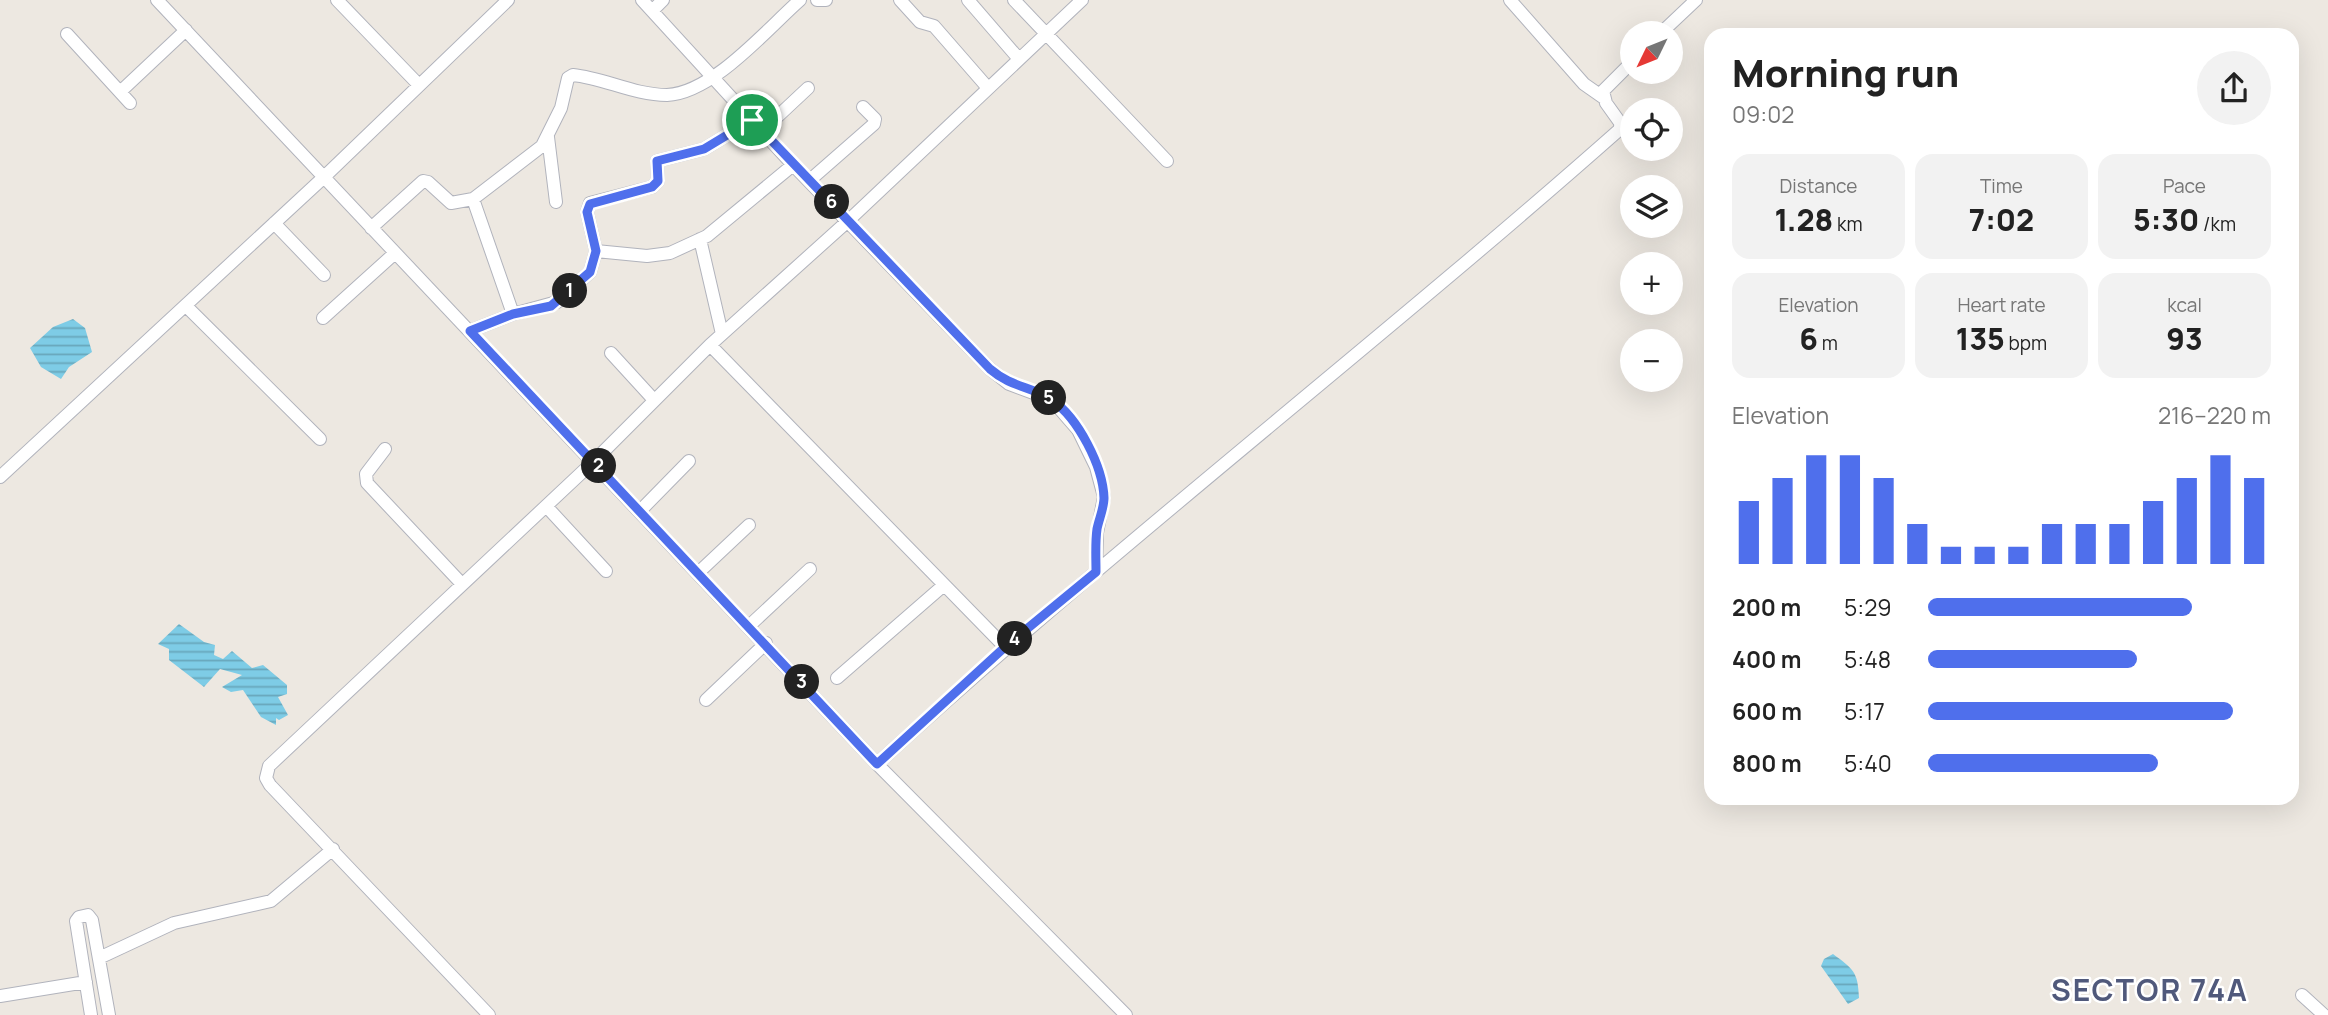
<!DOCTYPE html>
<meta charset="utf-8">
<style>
:root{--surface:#fff;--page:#f2f2f2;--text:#222;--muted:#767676;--accent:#4f6fec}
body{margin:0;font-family:Manrope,sans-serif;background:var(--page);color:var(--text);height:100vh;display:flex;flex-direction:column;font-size:26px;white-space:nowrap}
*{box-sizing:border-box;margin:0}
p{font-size:23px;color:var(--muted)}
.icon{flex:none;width:38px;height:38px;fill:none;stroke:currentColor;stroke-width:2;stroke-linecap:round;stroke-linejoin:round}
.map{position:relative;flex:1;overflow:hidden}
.panel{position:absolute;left:1704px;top:28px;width:595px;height:777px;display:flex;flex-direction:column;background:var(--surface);border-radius:21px;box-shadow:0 7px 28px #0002}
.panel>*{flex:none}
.needle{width:46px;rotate:227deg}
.tools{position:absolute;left:1620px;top:21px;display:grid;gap:14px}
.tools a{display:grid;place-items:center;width:63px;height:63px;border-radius:50%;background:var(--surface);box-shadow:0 7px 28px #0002;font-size:35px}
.pin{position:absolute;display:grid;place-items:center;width:60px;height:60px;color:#fff;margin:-30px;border:4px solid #fff;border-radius:50%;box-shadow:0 2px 7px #0007}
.km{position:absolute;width:35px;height:35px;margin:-18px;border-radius:50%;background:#222;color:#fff;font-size:19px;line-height:35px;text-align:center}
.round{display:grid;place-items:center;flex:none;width:74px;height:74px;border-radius:37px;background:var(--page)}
.summary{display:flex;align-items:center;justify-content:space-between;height:119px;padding:0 28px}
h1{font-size:38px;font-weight:800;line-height:52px}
.stats{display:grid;grid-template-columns:repeat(3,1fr);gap:10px;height:119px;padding:7px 28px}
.stats div{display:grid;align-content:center;border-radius:18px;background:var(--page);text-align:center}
.stats b{font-size:30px;font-weight:800}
.stats small{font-size:19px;font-weight:400}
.stats p{font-size:19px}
.chart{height:196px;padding:14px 28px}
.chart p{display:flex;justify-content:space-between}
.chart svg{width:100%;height:126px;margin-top:7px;stroke:var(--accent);stroke-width:6}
ul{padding:0 28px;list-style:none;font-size:23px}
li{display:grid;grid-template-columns:112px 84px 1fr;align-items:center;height:52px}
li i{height:18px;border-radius:9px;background:var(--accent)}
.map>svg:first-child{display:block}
.water{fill:url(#water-rules)}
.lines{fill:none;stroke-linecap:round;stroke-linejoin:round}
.street-casing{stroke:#b1b3bc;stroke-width:14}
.street{stroke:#fff;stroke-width:12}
.route-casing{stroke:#fff;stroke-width:14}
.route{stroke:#4f6fec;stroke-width:9}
.labels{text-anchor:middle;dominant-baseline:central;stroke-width:5;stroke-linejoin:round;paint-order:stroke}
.district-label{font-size:30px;font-weight:bold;letter-spacing:2px;fill:#50597b;stroke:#fff}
</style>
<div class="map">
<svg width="2328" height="1015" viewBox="0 0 2328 1015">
<defs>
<pattern id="water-rules" width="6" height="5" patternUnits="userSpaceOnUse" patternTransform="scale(1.75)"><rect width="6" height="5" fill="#7ecce6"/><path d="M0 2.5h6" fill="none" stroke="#68a6bb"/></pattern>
</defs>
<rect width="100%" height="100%" fill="#ede8e1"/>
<path class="water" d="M73,319L85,328L92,352L69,367L61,379L41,367L30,348L53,327Z
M179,624L204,642L215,645L214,655L223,659L232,651L252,668L263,665L287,685V694L278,697L288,715L279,720L276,718V725L261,717L243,690L231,692L222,687L242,675L220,669L204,687L169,660V649L158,644Z
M1833,954C1853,969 1858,971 1859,998L1848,1004L1821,966L1824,959Z"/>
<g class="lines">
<defs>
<path id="street" d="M157,0L877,764L1126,1015
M337,0L418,84
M642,0L793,165L990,369L1009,384L1052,400L1078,430L1096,467L1104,497L1097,533L1096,572
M817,0H826
M900,0L920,22L934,26L988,88
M968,0L1019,59
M1014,0L1167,161
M1510,0L1584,84L1604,98
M652,11L663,0
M1661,33L1696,0
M67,34L130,103
M120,92L186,30
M762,131L808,88
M548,137L556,202
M810,180L874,124L875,119L863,107
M473,199L513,314
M274,223L324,275
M371,228L423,181L428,182L451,203L473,199L542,146L561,108L568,78L573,75C604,78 634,95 667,95C713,93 767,29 800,0
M700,239L722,334
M596,251L587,212L590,203L652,187L658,181L657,161L704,149L752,120
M186,306L320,439
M323,318L395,253
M470,331L513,314L557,302L590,272L596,251L647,256L670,253L707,236L793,165
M710,345L1005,647
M611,353L654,400
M385,449L366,474L367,483L461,583
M0,477L323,178L508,0
M546,506L606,571
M641,510L689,461
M699,572L749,525
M749,626L810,569
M837,678L944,585
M706,700L766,643
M877,764C1117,544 1375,346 1619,130L1621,124L1606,103L1603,91L1633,61
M99,958L174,923L271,901L333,849
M2302,995L2324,1015
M0,996L86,982
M91,1015L76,921L79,917L88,915L92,920L109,1015
M489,1015L270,785L266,778L269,766L594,461L710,345L849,220L1082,0"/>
</defs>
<use href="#street" class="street-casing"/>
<use href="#street" class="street"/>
</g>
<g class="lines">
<defs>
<path id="route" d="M752,120L990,369C1012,388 1032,386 1052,400C1078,418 1103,466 1104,498C1104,508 1099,519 1097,529C1095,543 1096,558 1096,572L1005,647L877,764L470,331L513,314L551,306L590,272L596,251L587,212L590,204L652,187L658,181L657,161L704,149Z"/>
</defs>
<use href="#route" class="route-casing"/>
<use href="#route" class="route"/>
</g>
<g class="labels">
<g class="district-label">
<text x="2150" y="989">SECTOR 74A</text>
</g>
</g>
</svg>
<div class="tools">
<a><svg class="needle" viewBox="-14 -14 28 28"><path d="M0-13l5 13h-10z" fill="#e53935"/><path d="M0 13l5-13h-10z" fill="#767676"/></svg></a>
<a><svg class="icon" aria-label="locate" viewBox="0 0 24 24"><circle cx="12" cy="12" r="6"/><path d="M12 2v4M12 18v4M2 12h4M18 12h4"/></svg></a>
<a><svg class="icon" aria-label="layers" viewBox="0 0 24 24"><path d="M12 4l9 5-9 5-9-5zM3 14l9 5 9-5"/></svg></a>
<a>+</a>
<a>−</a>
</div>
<div class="pin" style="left:752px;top:120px;background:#1e9e55"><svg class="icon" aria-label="arrive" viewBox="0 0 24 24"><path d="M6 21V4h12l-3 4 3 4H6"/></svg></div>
<b class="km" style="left:570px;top:291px">1</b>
<b class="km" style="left:599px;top:466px">2</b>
<b class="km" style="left:802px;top:682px">3</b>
<b class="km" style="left:1015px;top:639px">4</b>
<b class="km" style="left:1049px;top:398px">5</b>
<b class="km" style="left:832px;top:202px">6</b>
<section class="panel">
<div class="summary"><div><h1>Morning run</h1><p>09:02</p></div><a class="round"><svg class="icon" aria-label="share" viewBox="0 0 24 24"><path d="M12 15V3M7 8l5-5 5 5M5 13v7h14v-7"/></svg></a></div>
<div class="stats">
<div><p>Distance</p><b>1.28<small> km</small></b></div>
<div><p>Time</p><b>7:02</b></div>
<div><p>Pace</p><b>5:30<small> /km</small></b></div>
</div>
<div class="stats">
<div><p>Elevation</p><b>6<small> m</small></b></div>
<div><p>Heart rate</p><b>135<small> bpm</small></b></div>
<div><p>kcal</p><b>93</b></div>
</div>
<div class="chart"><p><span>Elevation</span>216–220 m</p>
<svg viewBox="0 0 160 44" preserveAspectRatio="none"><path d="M5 44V22M15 44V14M25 44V6M35 44V6M45 44V14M55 44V30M65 44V38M75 44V38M85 44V38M95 44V30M105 44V30M115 44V30M125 44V22M135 44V14M145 44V6M155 44V14"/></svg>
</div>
<ul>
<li><b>200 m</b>5:29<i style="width:77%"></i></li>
<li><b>400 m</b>5:48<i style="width:61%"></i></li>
<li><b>600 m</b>5:17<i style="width:89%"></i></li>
<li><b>800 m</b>5:40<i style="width:67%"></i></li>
</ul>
</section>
</div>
